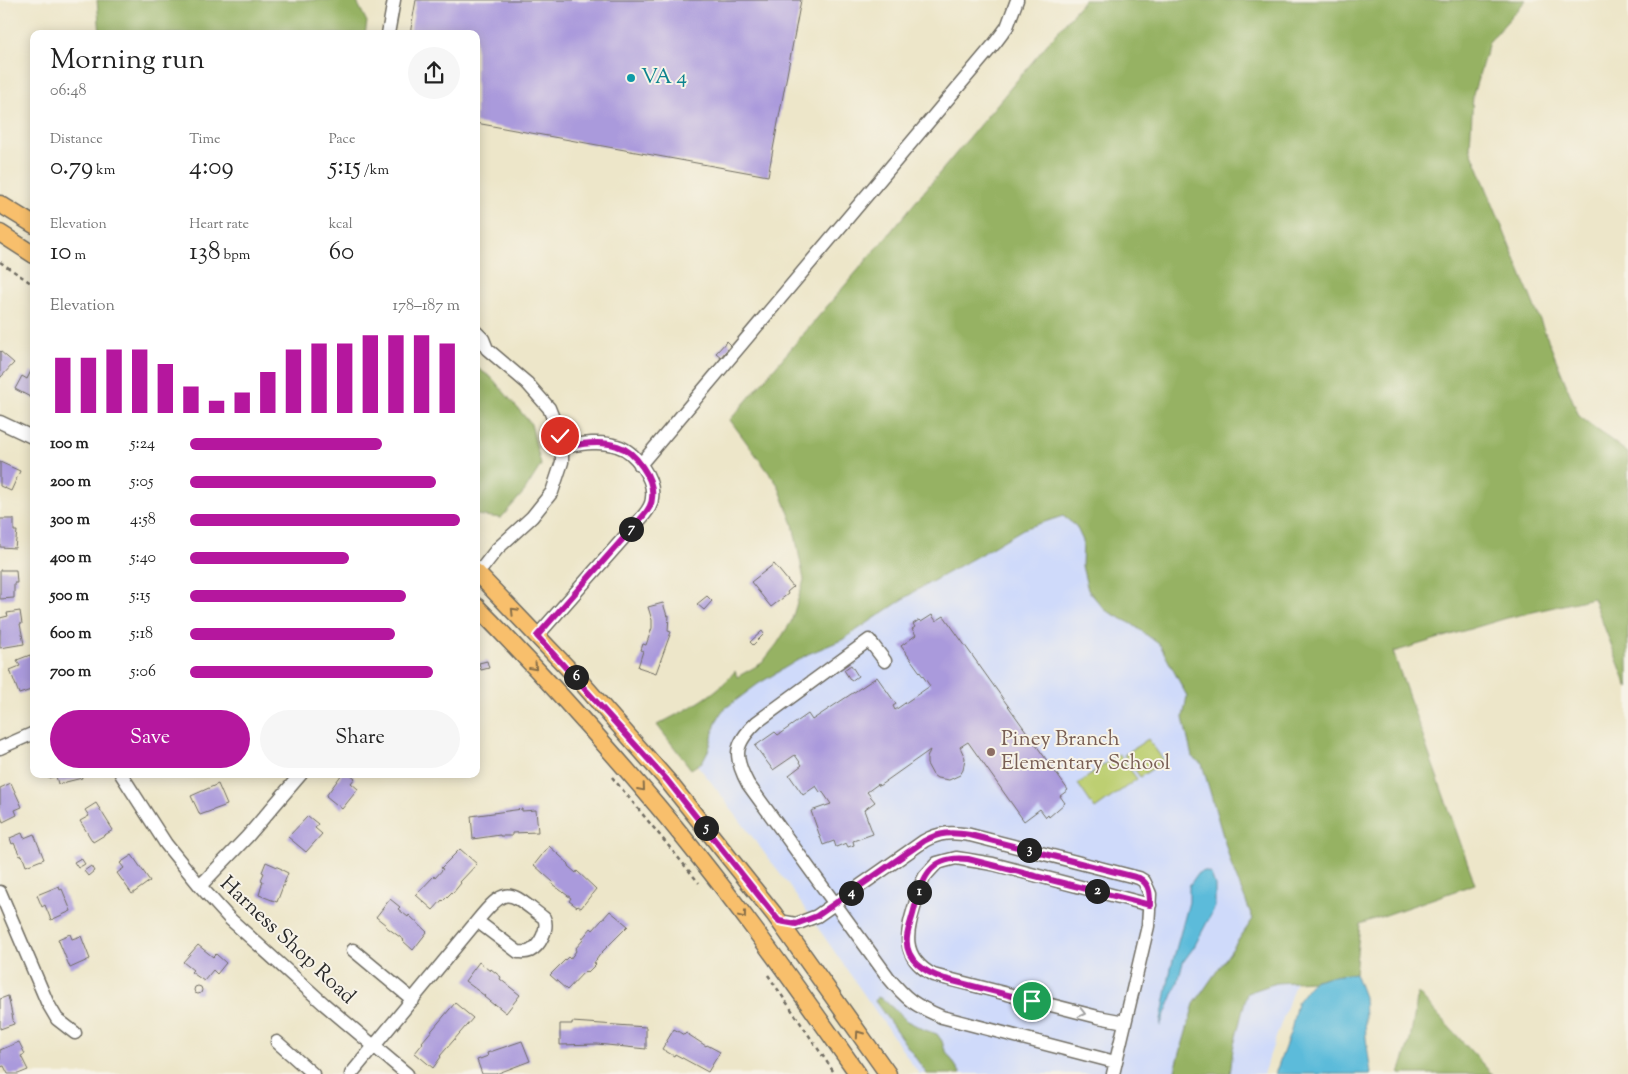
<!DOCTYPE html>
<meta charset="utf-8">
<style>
:root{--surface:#fff;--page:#f6f6f6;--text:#222;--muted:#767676;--accent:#b5179e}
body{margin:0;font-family:"Sorts Mill Goudy",serif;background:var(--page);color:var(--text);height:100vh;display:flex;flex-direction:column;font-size:19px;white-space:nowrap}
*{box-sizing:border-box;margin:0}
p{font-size:16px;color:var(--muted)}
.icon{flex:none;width:28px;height:28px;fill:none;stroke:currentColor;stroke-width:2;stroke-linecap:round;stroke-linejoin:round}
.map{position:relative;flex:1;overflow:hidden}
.sheet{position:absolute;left:30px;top:30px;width:450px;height:748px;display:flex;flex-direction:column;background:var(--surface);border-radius:10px;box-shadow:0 2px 12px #0003}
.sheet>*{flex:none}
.pin{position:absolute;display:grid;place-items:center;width:42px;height:42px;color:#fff;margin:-21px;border:2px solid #fff;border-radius:50%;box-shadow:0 1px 5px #0007}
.km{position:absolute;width:25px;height:25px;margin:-12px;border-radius:50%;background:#222;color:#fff;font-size:14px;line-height:25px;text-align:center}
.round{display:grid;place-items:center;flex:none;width:52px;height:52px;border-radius:26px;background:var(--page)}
.headline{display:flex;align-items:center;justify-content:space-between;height:85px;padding:0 20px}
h1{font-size:28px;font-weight:600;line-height:38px}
.metrics{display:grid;grid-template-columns:repeat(3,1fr);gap:8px;height:85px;padding:5px 20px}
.metrics div{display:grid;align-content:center}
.metrics b{font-size:25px;font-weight:600}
.metrics small{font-size:14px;font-weight:400}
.metrics p{font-size:14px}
.chart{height:140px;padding:10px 20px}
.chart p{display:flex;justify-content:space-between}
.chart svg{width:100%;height:90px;margin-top:5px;stroke:var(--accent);stroke-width:6}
.action{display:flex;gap:10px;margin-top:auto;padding:10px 20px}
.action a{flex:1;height:58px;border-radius:30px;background:var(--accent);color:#fff;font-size:20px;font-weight:600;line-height:58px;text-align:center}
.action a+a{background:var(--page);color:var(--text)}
ul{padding:0 20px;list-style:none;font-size:16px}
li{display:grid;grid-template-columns:80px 60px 1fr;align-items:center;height:38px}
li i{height:12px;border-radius:6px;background:var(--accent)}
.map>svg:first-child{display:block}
.built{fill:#cfdafa}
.green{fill:#bdcf72;stroke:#747d4e}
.forest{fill:#96b264;stroke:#606e48}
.water{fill:#5cbbda;stroke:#447382}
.building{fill:#aa9adc}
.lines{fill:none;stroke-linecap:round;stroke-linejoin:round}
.minor-casing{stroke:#6f6c62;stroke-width:15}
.major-casing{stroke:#6f6c62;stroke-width:19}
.path{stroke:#6f6c62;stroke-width:2.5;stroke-dasharray:4 4;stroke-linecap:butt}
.minor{stroke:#fff;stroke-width:12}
.major{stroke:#f8bf6c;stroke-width:16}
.oneway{stroke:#876e48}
.oneway2{stroke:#a0a0a0}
.route-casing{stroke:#fff;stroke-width:10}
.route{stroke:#b5179e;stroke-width:6}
.culture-dot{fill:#0f9aa8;stroke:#f7f3e8;stroke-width:2}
.education-dot{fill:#8d6e63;stroke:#f7f3e8;stroke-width:2}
.labels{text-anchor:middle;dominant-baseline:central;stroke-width:4;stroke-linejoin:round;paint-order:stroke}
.culture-label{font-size:21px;fill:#0d838f;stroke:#f7f3e8;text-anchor:start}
.education-label{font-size:21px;fill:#785e54;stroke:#f7f3e8;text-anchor:start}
.street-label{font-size:21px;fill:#2b2b2b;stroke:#f7f3e8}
</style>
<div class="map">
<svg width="1628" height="1074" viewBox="0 0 1628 1074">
<rect width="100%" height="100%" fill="#f7f3e8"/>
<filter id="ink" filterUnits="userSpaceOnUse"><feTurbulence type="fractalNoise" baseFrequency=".02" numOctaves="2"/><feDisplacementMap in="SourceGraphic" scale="10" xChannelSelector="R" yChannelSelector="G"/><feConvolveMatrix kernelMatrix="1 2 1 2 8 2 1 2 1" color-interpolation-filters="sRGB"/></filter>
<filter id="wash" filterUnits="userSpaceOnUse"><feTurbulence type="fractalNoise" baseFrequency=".0096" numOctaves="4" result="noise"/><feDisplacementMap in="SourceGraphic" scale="20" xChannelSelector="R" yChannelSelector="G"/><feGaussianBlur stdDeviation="1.12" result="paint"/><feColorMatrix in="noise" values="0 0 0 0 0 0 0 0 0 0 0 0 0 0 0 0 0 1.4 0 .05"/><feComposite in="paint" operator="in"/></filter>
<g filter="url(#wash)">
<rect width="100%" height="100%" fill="#ede6c9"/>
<path class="built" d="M1239,384L1319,917L1263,1074H919L787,883L711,782L663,723Z"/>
<path class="green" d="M1148,739L1164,761L1140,777L1124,755Z
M1119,754L1137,779L1095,809L1078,784Z"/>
<path class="forest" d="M97,0H356L367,22L365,34H100Z
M1084,0H1526L1489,42L1473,95L1470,148L1579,416L1628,453V688L1593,598L1507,618L1393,652L1475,884L1360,924L1355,973L1327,977L1313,981L1276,983L1247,993L1233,1049L1230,1074H1174L1194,1004L1253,919L1232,867L1202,764L1192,757L1183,718L1187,696L1160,645L1132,624L1105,610L1088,590L1082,566L1083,541L1076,526L1063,516L1023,529L981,554L917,590L842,640L808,654L758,684L723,710L716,722L709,749L702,762L691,769L657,725C685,710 715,697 735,671L737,677L762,663L777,644L791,622L804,580L793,524L778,485L730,420L882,242Z
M476,367L492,378L531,424L541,465L524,492L501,518L476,515Z
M1418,993L1491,1073L1493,1074H1399L1410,1040Z
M878,997L884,1000L907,1021L925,1030L937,1034L942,1041L944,1048L961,1074H927L875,1001Z"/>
<path class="water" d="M1204,871L1211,874L1215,885V907L1194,947L1183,962L1178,982L1160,1026L1171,968L1189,902V886L1198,873Z
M1355,973L1364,997L1366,1038L1371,1074H1275L1291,1031L1297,1002L1313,981L1327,977Z"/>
<g id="blocks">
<path class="building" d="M416,0H801L768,176L476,123V34H410Z
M727,341L731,345L721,357L716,353Z
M0,351L14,363L0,378Z
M31,371L34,373V399L15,389L22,376L27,379Z
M0,462L20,471L11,491L0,486Z
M0,519H14V531H17L15,548L0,547Z
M774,564L793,587L787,592L788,594L771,607L751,582Z
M0,570H16L17,583H14V598L0,599Z
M707,596L712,601L704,610L697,604Z
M663,603L667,616L669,615L668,631L671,632L656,673L638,667L643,651L641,650L643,644L646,645L652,628V620L648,607Z
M20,611L22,624H20L24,644L0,648V618L8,616L7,613Z
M932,615L936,621L944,616L1068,790L1060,796L1065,803L1049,817L1048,815L1046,817L1040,809L1024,821L968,742L960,747L965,758L963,770L960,775L949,780L937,778L933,775L927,764V758L930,750L879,786L878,784L867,792L875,802L864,810L873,834L853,841L854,845L848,847L846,843L836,847L834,841L823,845L811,811L831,804L822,791L820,792L816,786L803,795L789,775L802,765L795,755L773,770L755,746L775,732L778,735L808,714L812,720L877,677L896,704L893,706L895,710L930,686L901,646L916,635L912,629L915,627L913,624L919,620L921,622Z
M762,631L764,634L753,645L750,642Z
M30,655L34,665V668L32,669L34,674V689L19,694L10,670L20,666L17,660Z
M487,661L489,668L481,670L479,663Z
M851,665L858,676L851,681L844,670Z
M48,774H81L82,778L58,784L56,776L49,778Z
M342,774H350L355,778L351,783L358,789L342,809L326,796Z
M11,783L22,807L15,810L17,815L3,822L0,814V788Z
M218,784L227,805L200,815L191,796Z
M96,803L113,830L93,842L80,821L89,816L85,810Z
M522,809V811L536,810L538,832L512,833V836H500V835L473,839L471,816Z
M308,816L318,824L315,828L322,834L306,852L288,837Z
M22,833L24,838L34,834L44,859L26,866L22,855L20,856L14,843L12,844L10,838Z
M549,846L569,864L568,866L576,873L577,871L596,889L581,908L578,906L577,907L569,901L571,898L552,884L553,882L534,865Z
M460,849L477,864L460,882L461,883L453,893L452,892L443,901L442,900L433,910L416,895L434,876L435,878L443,869L441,868Z
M132,855L150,881L132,894L117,873L124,868L120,863Z
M81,858L85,864L78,868L74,862Z
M266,862L282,869V870L288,873L277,902L259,895L263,881L261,880L264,873L262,872Z
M91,866L94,871L88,876L84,871Z
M59,886L60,890L62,889L71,911L51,920L45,905L42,907L37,895Z
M390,899L400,907L398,909L408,917L409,915L427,932L413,950L403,941L404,940L385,926L386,925L376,917Z
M610,911L628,926L601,953L594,963L596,964L587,973L585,971L567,990L550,975L568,957L570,959L576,951L575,949L583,940L582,939L591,928L593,930Z
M70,934L72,939L81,936L90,959L70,968L58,939Z
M198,945L213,957L216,954L226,963L217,974L213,970L204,981L191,972L193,970L183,962Z
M479,962L490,971L491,969L501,977L500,979L520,995L506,1013L495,1004L494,1005L484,997L485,996L465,981Z
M194 990a4 4 0 1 1 8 0a4 4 0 1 1-8 0Z
M8,996L14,1024L0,1029V999Z
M455,1003L473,1018L440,1056L441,1057L433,1068L415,1053L423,1043L422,1042Z
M572,1022L646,1027V1049L597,1044L560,1045V1024H572Z
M674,1029L684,1035L686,1033L706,1046L707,1045L720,1052L708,1072L675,1054L674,1056L662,1049Z
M522,1041L530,1061L496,1074H482L477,1060L488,1056L487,1053Z
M19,1042L25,1054L21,1056L28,1070L18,1074H8L4,1066L0,1067V1050Z"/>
</g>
</g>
<g filter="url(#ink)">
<use href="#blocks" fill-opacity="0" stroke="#6f6c62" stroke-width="1"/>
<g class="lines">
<defs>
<path id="minor" d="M388,34L394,0
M476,332L483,339L487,349L527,383L549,408L560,436L562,447V462L552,492L532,517L497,549L476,576
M0,422L34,438
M640,465L995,43L1007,27L1017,0
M537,636L644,515C648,510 652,505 652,498C655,479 635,451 617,446C600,440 580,444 562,447
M885,661L869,640L757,722C734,744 733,756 748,784L888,977C907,1000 914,1005 942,1017L1115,1062
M0,748L34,733
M121,774L166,844L200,886L230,919L324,1004L407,1074
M200,886L247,837L301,774
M0,892L47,1002L57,1019L75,1033
M779,921L796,924L817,916L924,841C940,832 952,832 970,835L1139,878L1144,881L1150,894L1148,926L1113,1074
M353,950L413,1000
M1125,1022L1098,1017L933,975C892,952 912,920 921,884L925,876L937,863L956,858L993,864L1150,905
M277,1042L313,1074
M351,1074L477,921L518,952C522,952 526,953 530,951C540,946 549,928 544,918C509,892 508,883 477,921"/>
<path id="major" d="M0,204L34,225
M0,233L34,255
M476,572L581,682L667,780L774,914L888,1074
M476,606C534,665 590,727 644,790C721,880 790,977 858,1074"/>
</defs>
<use href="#minor" class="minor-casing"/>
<use href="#major" class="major-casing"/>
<path class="path" d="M0,262L34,285
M612,777L699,883
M768,975L835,1074"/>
<use href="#minor" class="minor"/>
<use href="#major" class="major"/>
</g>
<defs><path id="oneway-chevron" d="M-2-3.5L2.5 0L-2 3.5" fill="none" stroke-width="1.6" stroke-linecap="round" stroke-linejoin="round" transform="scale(1.25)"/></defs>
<g class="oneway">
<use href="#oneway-chevron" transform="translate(514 611) rotate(-134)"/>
<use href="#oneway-chevron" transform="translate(534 667) rotate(48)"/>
<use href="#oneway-chevron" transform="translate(642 788) rotate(49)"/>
<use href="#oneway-chevron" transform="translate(743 915) rotate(53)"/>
<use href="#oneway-chevron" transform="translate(859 1034) rotate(-125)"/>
</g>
<use class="oneway2" href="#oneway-chevron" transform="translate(1082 1013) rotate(14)"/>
</g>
<g class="lines" filter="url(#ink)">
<defs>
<path id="route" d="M560,436L562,448C580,444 600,440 617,446C635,451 655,479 652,498C652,505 648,510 644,515L537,636L667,780L779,921L796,924L817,916L924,841C940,832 952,832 970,835L1139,878C1150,884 1150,894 1150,905L968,859C929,854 922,880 914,910C912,919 908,928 907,937C904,960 926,973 945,979L1032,1001"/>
</defs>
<use href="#route" class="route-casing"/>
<use href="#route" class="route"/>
</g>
<circle class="culture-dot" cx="631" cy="78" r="5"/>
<circle class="education-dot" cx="991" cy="752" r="5"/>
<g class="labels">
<g class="culture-label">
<text x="641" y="78">VA 4</text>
</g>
<g class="education-label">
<text x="1001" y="740">Piney Branch<tspan x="1001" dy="24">Elementary School</tspan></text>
</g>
<g class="street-label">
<text transform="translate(287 941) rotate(43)">Harness Shop Road</text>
</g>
</g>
</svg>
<div class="pin" style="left:1032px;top:1001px;background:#1e9e55"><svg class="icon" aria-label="arrive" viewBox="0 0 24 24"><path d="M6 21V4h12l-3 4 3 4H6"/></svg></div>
<div class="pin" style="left:560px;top:436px;background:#d93025"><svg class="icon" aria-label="check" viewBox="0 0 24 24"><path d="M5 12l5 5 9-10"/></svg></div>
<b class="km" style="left:919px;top:892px">1</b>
<b class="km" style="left:1097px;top:891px">2</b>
<b class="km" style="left:1029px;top:850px">3</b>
<b class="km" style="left:851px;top:893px">4</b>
<b class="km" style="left:706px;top:828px">5</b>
<b class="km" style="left:576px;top:677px">6</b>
<b class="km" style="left:631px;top:529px">7</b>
<section class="sheet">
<div class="headline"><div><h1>Morning run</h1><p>06:48</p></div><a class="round"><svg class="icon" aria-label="share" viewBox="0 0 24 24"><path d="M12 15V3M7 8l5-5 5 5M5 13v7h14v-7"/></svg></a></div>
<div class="metrics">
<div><p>Distance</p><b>0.79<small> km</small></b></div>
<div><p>Time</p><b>4:09</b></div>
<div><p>Pace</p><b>5:15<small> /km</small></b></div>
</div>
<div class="metrics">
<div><p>Elevation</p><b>10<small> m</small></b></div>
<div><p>Heart rate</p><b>138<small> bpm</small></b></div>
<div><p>kcal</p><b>60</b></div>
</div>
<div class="chart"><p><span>Elevation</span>178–187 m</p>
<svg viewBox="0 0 160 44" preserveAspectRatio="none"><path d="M5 44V17M15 44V17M25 44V13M35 44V13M45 44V20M55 44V31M65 44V38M75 44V34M85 44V24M95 44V13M105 44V10M115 44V10M125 44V6M135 44V6M145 44V6M155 44V10"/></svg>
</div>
<ul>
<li><b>100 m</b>5:24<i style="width:71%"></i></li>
<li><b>200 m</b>5:05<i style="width:91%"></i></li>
<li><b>300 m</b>4:58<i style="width:100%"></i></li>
<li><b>400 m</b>5:40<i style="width:59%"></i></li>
<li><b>500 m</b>5:15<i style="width:80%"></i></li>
<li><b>600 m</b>5:18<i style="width:76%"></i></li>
<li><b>700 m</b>5:06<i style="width:90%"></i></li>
</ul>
<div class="action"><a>Save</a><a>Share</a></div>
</section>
</div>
